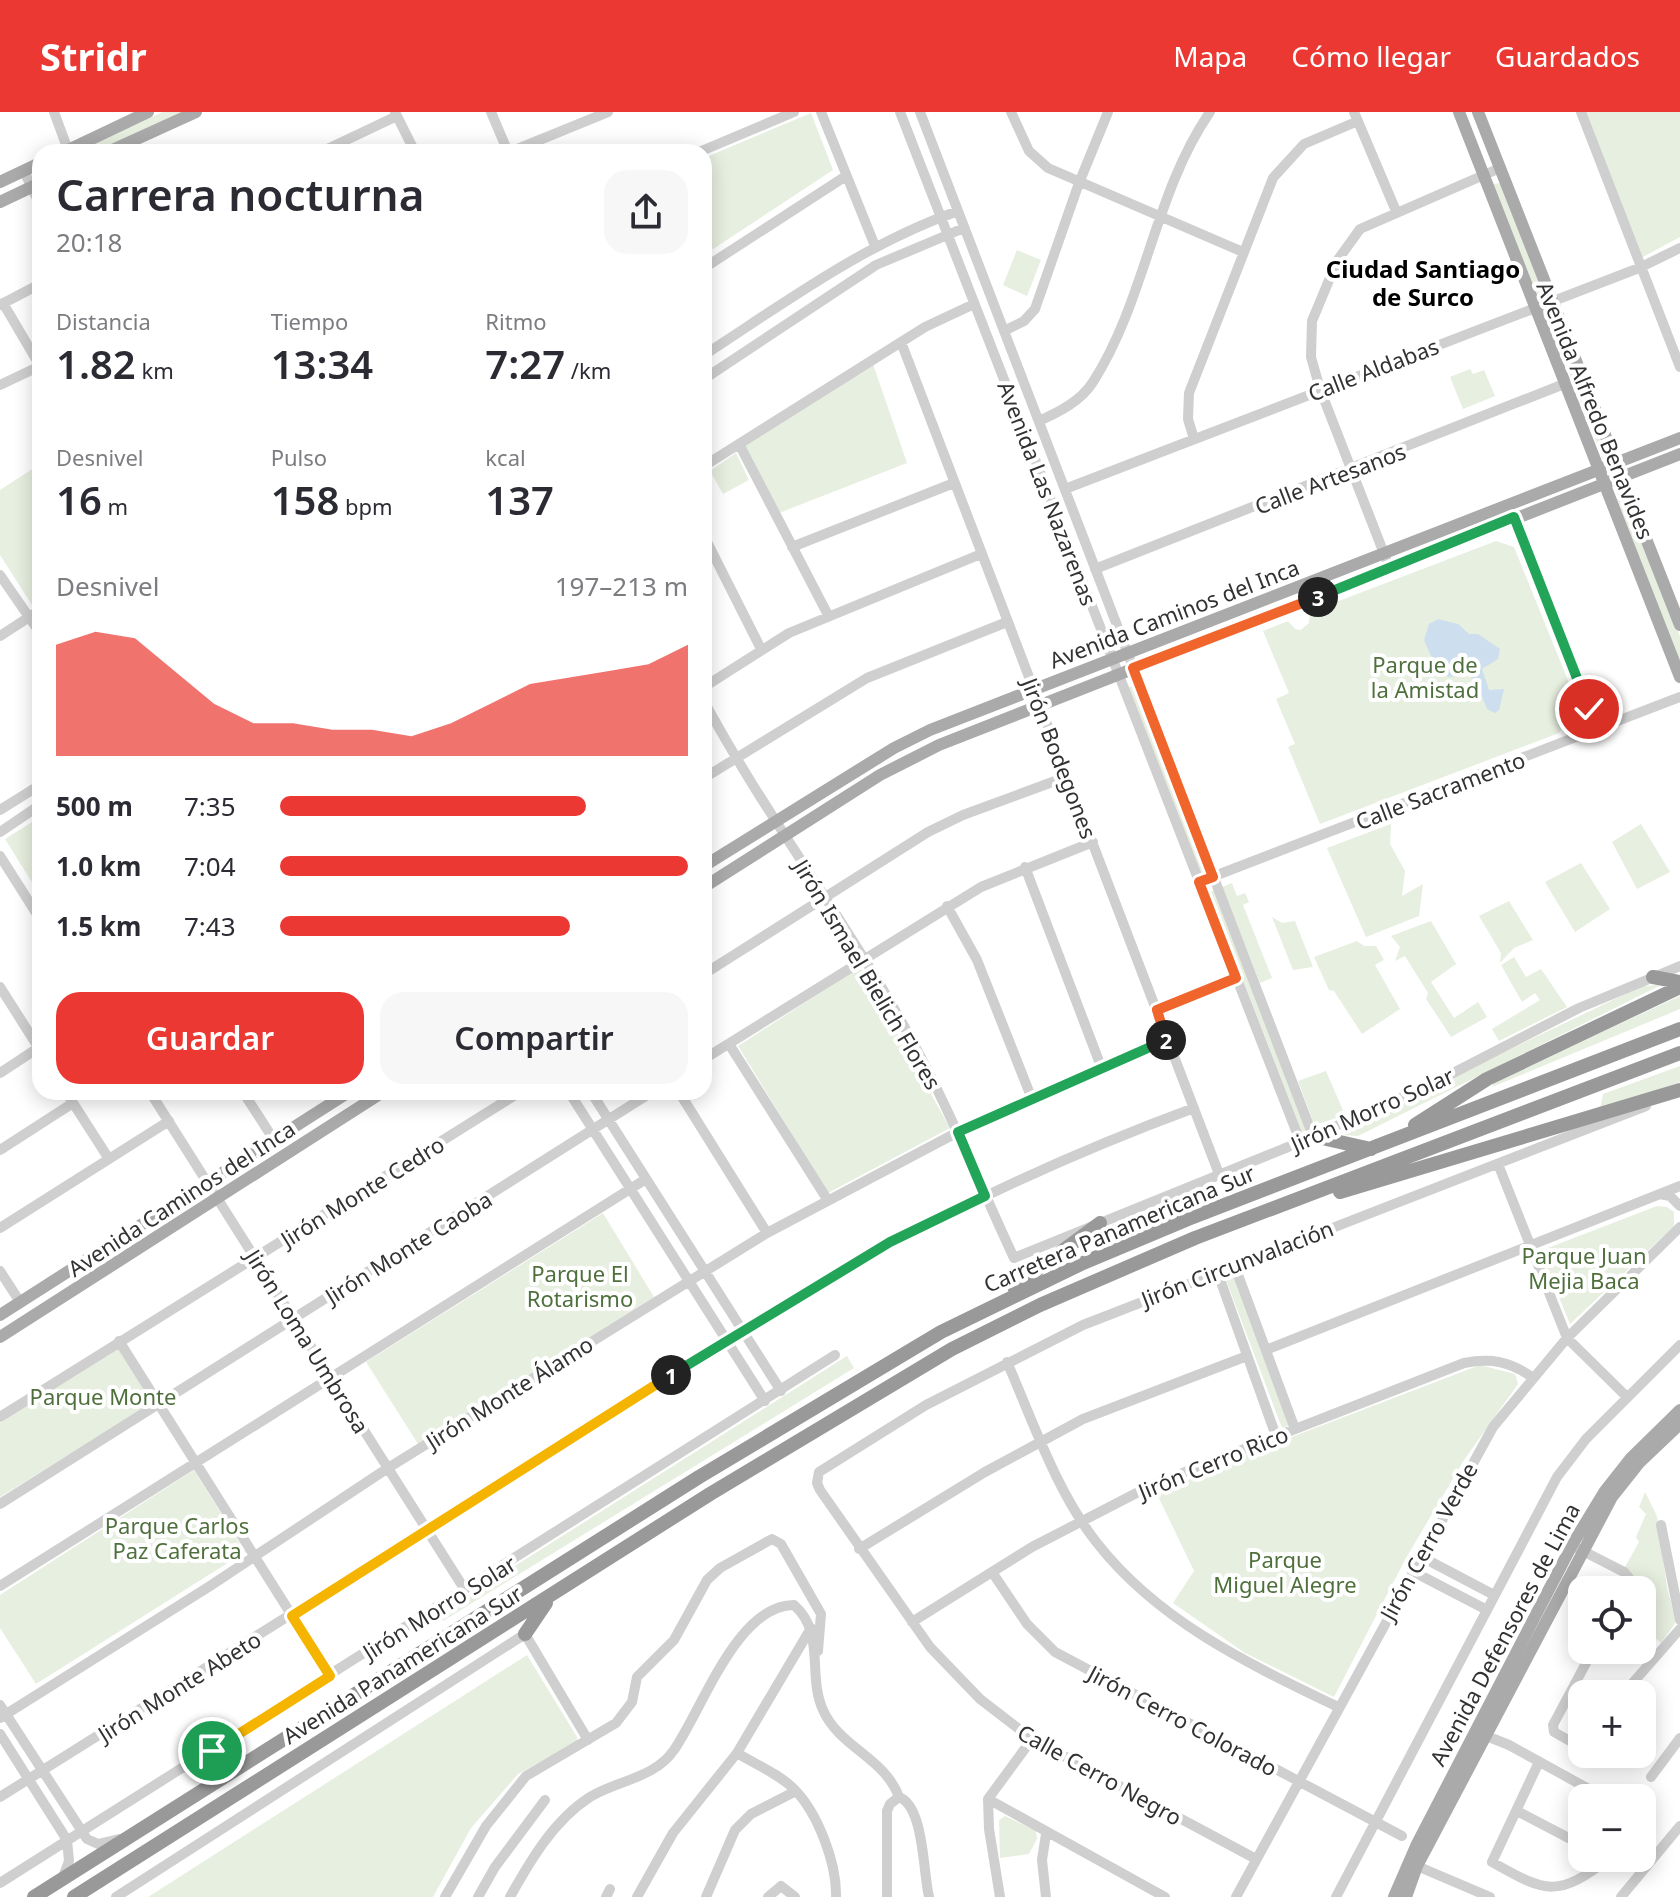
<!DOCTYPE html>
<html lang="es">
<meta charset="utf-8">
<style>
:root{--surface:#fff;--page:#f7f7f7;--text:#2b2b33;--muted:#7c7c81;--accent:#eb3832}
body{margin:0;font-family:"Noto Sans",sans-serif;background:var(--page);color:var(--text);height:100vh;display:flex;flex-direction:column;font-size:30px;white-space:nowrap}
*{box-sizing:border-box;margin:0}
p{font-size:26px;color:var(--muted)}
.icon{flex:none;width:44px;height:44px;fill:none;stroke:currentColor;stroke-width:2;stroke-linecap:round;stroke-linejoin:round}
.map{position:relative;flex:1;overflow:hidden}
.panel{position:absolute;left:32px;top:32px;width:680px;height:956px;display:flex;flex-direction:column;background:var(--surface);border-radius:24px;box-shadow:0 4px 20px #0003}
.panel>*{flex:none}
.tools{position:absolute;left:1568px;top:1464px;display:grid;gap:16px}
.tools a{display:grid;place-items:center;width:88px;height:88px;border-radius:16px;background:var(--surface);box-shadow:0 4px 20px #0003;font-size:40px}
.pin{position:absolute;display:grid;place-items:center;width:68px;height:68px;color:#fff;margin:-34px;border:4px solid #fff;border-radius:50%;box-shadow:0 2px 8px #0007}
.km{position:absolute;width:40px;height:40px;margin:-20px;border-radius:50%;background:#222;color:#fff;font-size:22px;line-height:40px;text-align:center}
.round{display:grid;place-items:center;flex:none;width:84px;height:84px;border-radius:24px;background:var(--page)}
.overview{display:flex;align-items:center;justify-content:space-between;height:136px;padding:0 24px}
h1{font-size:44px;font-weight:600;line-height:60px}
.figures{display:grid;grid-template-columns:repeat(3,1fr);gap:12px;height:136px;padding:8px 24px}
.figures div{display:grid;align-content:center}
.figures b{font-size:40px;font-weight:600}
.figures small{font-size:22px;font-weight:400}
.figures p{font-size:22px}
.chart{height:224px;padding:16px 24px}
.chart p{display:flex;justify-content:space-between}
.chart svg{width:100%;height:144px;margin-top:8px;fill:var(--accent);opacity:.7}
.button{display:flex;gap:16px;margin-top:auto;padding:16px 24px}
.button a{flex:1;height:92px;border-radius:24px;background:var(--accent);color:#fff;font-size:32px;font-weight:600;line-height:92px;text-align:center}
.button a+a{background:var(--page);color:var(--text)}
ul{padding:0 24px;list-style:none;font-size:26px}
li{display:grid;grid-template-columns:128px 96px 1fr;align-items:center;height:60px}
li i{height:20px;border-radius:10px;background:var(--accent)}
header{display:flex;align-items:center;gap:48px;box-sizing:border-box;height:112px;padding:0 40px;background:var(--accent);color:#fff}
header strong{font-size:38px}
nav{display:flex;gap:44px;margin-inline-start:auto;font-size:28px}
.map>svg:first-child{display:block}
.green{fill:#e7efe0}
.water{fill:#cddeef}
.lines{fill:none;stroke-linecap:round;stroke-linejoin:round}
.minor{stroke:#cfcfcf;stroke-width:10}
.major{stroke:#aaa;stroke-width:12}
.highway{stroke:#999;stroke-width:14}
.split-1-casing{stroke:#fff;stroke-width:16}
.split-2-casing{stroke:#fff;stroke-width:16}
.split-3-casing{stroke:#fff;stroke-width:16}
.split-4-casing{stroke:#fff;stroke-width:16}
.split-1{stroke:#f5b400;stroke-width:10}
.split-2{stroke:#22a559;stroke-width:10}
.split-3{stroke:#f0652b;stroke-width:10}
.split-4{stroke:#22a559;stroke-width:10}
.labels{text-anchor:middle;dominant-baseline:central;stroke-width:8;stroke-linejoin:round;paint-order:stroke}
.street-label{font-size:22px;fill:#323232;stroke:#fff}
.park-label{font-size:22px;fill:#4f703d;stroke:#fff}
.neighbourhood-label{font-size:24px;font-weight:bold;fill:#000;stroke:#fff}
</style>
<header>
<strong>Stridr</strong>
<nav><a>Mapa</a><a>Cómo llegar</a><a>Guardados</a></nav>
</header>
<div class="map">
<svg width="1680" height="1785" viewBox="0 0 1680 1785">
<rect width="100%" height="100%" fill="#fff"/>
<path class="green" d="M163,0H185L97,40H74Z
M1584,0H1680V125L1641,146Z
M811,1L833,58L704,143V46Z
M1501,71L1543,182L1536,184L1493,72Z
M1017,138L1041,148L1027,184L1003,173Z
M1551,201L1607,345L1603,347L1546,202Z
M873,252L907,351L779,401L743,333Z
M1470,257L1473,262L1484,258L1495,284L1463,297L1450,265Z
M736,341L749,368L723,382L710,359Z
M40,352V487L32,493L0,443V378Z
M1622,385L1680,524V553L1617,387Z
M1496,429L1514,435L1578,593L1559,621L1320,712L1288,635L1295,632L1276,587L1289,581L1263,519L1288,509L1295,517L1301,518L1309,511L1310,500Z
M1134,574L1205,760L1200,762L1128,575Z
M40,705V783L5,727Z
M1391,712L1390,732L1405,759L1402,784L1423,772L1419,804L1366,825L1327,736Z
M1641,712L1670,760L1637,777L1612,730Z
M1581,751L1610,797L1575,820L1545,770Z
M1232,771L1237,784L1245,781L1249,790L1243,793L1272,866L1260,871L1222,775Z
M1214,778L1307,1018L1302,1020L1209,780Z
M1509,789L1533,828L1514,836L1500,851L1501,841L1479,804Z
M1272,805L1282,811L1295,809L1313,855L1293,858Z
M1431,809L1456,852L1431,870L1454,906L1478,890L1487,905L1451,925L1426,887L1428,881L1405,844L1395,849L1400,835L1391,824Z
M1357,829L1364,834H1376L1384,848L1375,853L1400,897L1362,922L1334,879L1329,878L1314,845Z
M1514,845L1526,865L1541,857L1567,895L1499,929L1492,917L1540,888L1535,881L1522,890L1501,853Z
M860,855L950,1016L828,1081L738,934Z
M1661,873L1358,1024L1344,1023L1346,1016L1642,874Z
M1680,884V897L1492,975L1494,970Z
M1680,954V970L1600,997L1603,982Z
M1326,959L1345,1003L1318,1012L1313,1009L1298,969Z
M1657,1094L1667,1095L1674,1100V1114L1570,1212L1540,1139Z
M603,1101L654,1185L418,1332L366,1250Z
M1232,1157L1290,1313L1282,1316L1223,1160Z
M118,1235L153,1291L0,1385V1311Z
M847,1244L854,1256L443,1509L439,1502Z
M1480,1253L1515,1262L1518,1272L1464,1348L1406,1446L1334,1585L1245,1541L1173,1491L1194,1459L1157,1382L1229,1349Z
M194,1358L245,1440L36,1572L0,1516V1483Z
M1645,1380L1657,1404L1667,1475L1676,1510L1661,1531L1642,1514V1478H1630L1632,1471L1625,1455L1639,1430L1636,1425L1646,1402L1639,1395Z
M527,1543L577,1625V1630L518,1662L471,1716L433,1785H148Z
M1005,1704L1036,1719L1037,1727L1029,1742L1000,1746L999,1708Z"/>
<path class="water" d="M1438,507L1458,512L1469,522H1478L1500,537L1498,547L1482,557L1489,578L1504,577L1499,598L1495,601L1487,597L1477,572L1469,563L1449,565L1436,555L1424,528L1429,512Z"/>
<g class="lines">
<path class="minor" d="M54,0L68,38
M395,0L415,40
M491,0L508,40
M821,0L875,134
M900,0L1300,1029
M920,0L1313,1024
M1011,0L1029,39L1048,56L1243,140
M1354,0L1396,99
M1581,0L1680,255
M321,40L397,4
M510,40L608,0
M699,40L794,0
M24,59L40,93
M704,156L846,64
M0,193L40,172
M1004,219L1024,209L1035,197L1079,71L1108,0
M901,230L1219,1062
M704,243C786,190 864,132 958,99
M704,267L876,153L964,116
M0,273L40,254L3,191
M1039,309C1059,300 1081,289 1093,270C1146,187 1154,81 1210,0
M1194,327L1188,307L1189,281L1273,66L1304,32L1358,9
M739,332L828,503
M704,354L925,215L974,192
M1065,377L1639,156L1680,136
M1508,393L1597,618
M704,424L761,537
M792,435L954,371
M1095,457L1564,272
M1390,457L1320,277L1311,245L1312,209L1337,149L1360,117L1500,56
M0,463L40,521
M0,524L40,498
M704,575L789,521L981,442
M704,589C768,708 852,816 916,936C953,1004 981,1076 1014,1146L1288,1035L1428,974L1579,896L1680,854
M704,666L867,566L1007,510
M0,698L40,673
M0,720L40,693
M0,744L40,807
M1025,755L1102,957
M1199,770L1680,585
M947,794L977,848L1032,987
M704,862L928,720L963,703L1066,665
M0,875L40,938
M1157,898L1236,866
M729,932L827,1087
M704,947L981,775L1093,730
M0,961L38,936
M66,980L109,1047
M150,980L465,1478
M243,980L274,1028
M569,980L765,1289
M591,980L781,1279
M679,980L767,1121
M0,1038L73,991
M1498,1052L1567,1226L1627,1285
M1660,1082L1670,1084L1680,1094
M0,1116L169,1009
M1234,1152L1295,1317
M0,1159L20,1190
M1217,1159L1276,1324
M119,1229L330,1564
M1266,1238L1680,1074
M1007,1250C1033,1309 1056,1379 1097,1431C1159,1510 1249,1552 1338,1595
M0,1305L520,980
M0,1392L652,980
M1661,1413L1680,1508
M1577,1436L1624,1460L1629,1466L1625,1478
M859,1437L985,1360L1083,1307L1247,1244
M1420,1444L1494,1483
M1412,1459L1487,1498
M992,1460L1027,1512L1055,1540L1402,1724
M0,1474L646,1067
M912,1510L1032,1435L1152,1373L1464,1251C1491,1246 1509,1249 1532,1265
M1623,1582L1680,1517
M0,1593L87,1727L98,1732L119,1727
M0,1606L210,1474L388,1356L767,1121L958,1020L1168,927
M1479,1621L1509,1633L1605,1686
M0,1622L67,1728L69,1749L63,1765
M1582,1627L1570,1629L1554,1620L1553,1613L1593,1538
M737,1641C755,1652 779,1662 794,1677C818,1701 837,1752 836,1785
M1539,1650L1492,1750C1548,1782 1558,1785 1610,1746
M1651,1665L1680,1626
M0,1685L809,1177C932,1106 1061,1045 1194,996
M899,1685C924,1694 923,1760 929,1785
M988,1687L1165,1785
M1517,1699L1582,1733
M1046,1722L1042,1748L1046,1785
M1256,1747L1032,1627L980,1587L930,1535L820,1378L817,1371L819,1360L926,1293L1083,1213L1646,994
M1417,1754L1490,1785
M0,1771L835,1243
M116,1785L525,1522L588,1628
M445,1785L486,1714L526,1664L616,1611L632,1590L637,1565L674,1528L707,1468L720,1456L772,1427L781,1432L821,1502L818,1539
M478,1785L495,1755L545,1688
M510,1785C530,1749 554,1708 590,1685C618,1668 655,1666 674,1638C703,1596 737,1493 794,1493C826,1521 807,1563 823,1598C839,1635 885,1646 899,1685
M606,1785L610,1777
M637,1785L673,1721L737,1641L811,1516
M706,1785L735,1718L751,1702L796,1679
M768,1785L781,1774L795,1785
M887,1785V1699L890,1692L899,1685
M1000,1785L989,1717L988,1687L1032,1627
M1236,1785L1493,1315L1567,1226L1680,1115
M1336,1785L1557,1365L1586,1327L1680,1233
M1621,1785L1680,1714"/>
<path class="major" d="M1459,0L1680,565
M1478,0L1680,513
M64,40L148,0
M108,40L196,0
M0,70L40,51
M0,90L40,71
M704,754L894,636L930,618L1680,326
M704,775L880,663L939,633L1680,342
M0,1203L349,980
M0,1225L383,980
M1394,1785L1417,1732L1572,1433L1605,1379L1631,1346L1680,1298
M1406,1785L1417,1754L1612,1385L1639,1351L1680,1312"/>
<path class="highway" d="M1653,865L1680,870
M1415,1013L1487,967L1680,875
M1313,1024L1371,1037
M1340,1080L1680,978
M1014,1175L1100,1111
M525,1522L546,1491
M34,1785L699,1365L941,1220L1083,1151L1188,1107L1680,917
M74,1785L710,1382L952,1237L1040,1193L1195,1126L1680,941"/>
</g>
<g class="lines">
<defs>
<path id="split-1" d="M212,1639L330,1564L292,1504L671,1263"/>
<path id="split-2" d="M671,1263L890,1130L985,1084L958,1020L1166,928"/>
<path id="split-3" d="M1166,928L1157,898L1236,866L1199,770L1213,765L1133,556L1318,485"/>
<path id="split-4" d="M1318,485L1514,405L1589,597"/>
</defs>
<use href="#split-1" class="split-1-casing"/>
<use href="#split-2" class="split-2-casing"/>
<use href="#split-3" class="split-3-casing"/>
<use href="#split-4" class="split-4-casing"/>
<use href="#split-1" class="split-1"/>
<use href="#split-2" class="split-2"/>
<use href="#split-3" class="split-3"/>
<use href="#split-4" class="split-4"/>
</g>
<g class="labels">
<g class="street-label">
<text transform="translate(1373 257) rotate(-21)">Calle Aldabas</text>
<text transform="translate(1596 298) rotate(68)">Avenida Alfredo Benavides</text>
<text transform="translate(1330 366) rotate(-21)">Calle Artesanos</text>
<text transform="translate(1048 381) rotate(69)">Avenida Las Nazarenas</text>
<text transform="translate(1174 501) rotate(-21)">Avenida Caminos del Inca</text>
<text transform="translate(1060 646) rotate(69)">Jirón Bodegones</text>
<text transform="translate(1440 678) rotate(-21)">Calle Sacramento</text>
<text transform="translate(868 862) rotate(59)">Jirón Ismael Bielich Flores</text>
<text transform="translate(1372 997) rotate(-24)">Jirón Morro Solar</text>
<text transform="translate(362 1079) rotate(-32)">Jirón Monte Cedro</text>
<text transform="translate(181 1086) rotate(-33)">Avenida Caminos del Inca</text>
<text transform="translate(1119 1116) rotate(-23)">Carretera Panamericana Sur</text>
<text transform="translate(408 1135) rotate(-32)">Jirón Monte Caoba</text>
<text transform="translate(1237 1151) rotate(-21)">Jirón Circunvalación</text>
<text transform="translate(308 1229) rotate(58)">Jirón Loma Umbrosa</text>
<text transform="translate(509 1280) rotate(-32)">Jirón Monte Álamo</text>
<text transform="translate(1213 1350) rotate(-22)">Jirón Cerro Rico</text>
<text transform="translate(1428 1429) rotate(-61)">Jirón Cerro Verde</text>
<text transform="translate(439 1495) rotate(-32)">Jirón Morro Solar</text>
<text transform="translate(1504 1522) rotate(-62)">Avenida Defensores de Lima</text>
<text transform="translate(402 1552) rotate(-32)">Avenida Panamericana Sur</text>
<text transform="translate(179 1574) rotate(-32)">Jirón Monte Abeto</text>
<text transform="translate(1183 1608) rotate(28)">Jirón Cerro Colorado</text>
<text transform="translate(1100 1662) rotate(29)">Calle Cerro Negro</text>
</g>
<g class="park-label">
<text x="1425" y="552">Parque de<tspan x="1425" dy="25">la Amistad</tspan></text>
<text x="1584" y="1143">Parque Juan<tspan x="1584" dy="25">Mejia Baca</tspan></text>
<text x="580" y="1161">Parque El<tspan x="580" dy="25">Rotarismo</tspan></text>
<text x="103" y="1284">Parque Monte</text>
<text x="177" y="1413">Parque Carlos<tspan x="177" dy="25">Paz Caferata</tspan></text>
<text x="1285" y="1447">Parque<tspan x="1285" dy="25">Miguel Alegre</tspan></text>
</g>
<g class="neighbourhood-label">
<text x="1423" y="156">Ciudad Santiago<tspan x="1423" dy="28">de Surco</tspan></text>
</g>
</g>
</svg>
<div class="tools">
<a><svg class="icon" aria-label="locate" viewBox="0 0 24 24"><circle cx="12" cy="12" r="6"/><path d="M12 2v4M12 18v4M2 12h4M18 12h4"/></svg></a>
<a>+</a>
<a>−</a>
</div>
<div class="pin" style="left:212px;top:1639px;background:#1e9e55"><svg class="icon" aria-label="arrive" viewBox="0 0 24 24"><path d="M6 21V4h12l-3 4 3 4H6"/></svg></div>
<div class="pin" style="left:1589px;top:597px;background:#d93025"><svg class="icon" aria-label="check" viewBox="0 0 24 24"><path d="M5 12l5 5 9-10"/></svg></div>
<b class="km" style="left:671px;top:1263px">1</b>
<b class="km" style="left:1166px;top:928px">2</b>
<b class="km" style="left:1318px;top:485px">3</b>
<section class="panel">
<div class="overview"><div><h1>Carrera nocturna</h1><p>20:18</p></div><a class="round"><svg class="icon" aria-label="share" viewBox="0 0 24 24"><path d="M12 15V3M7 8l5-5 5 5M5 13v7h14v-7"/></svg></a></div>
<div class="figures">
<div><p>Distancia</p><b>1.82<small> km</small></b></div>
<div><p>Tiempo</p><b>13:34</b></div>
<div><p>Ritmo</p><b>7:27<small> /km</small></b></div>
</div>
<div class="figures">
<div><p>Desnivel</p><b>16<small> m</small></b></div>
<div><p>Pulso</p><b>158<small> bpm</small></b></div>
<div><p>kcal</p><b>137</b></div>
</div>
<div class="chart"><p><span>Desnivel</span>197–213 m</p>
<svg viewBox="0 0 160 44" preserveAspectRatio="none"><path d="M0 44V10L10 6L20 8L30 18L40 28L50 34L60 34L70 36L80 36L90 38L100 34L110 28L120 22L130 20L140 18L150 16L160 10V44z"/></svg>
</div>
<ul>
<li><b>500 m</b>7:35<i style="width:75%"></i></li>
<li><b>1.0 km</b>7:04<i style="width:100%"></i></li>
<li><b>1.5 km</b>7:43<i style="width:71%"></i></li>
</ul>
<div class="button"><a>Guardar</a><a>Compartir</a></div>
</section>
</div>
